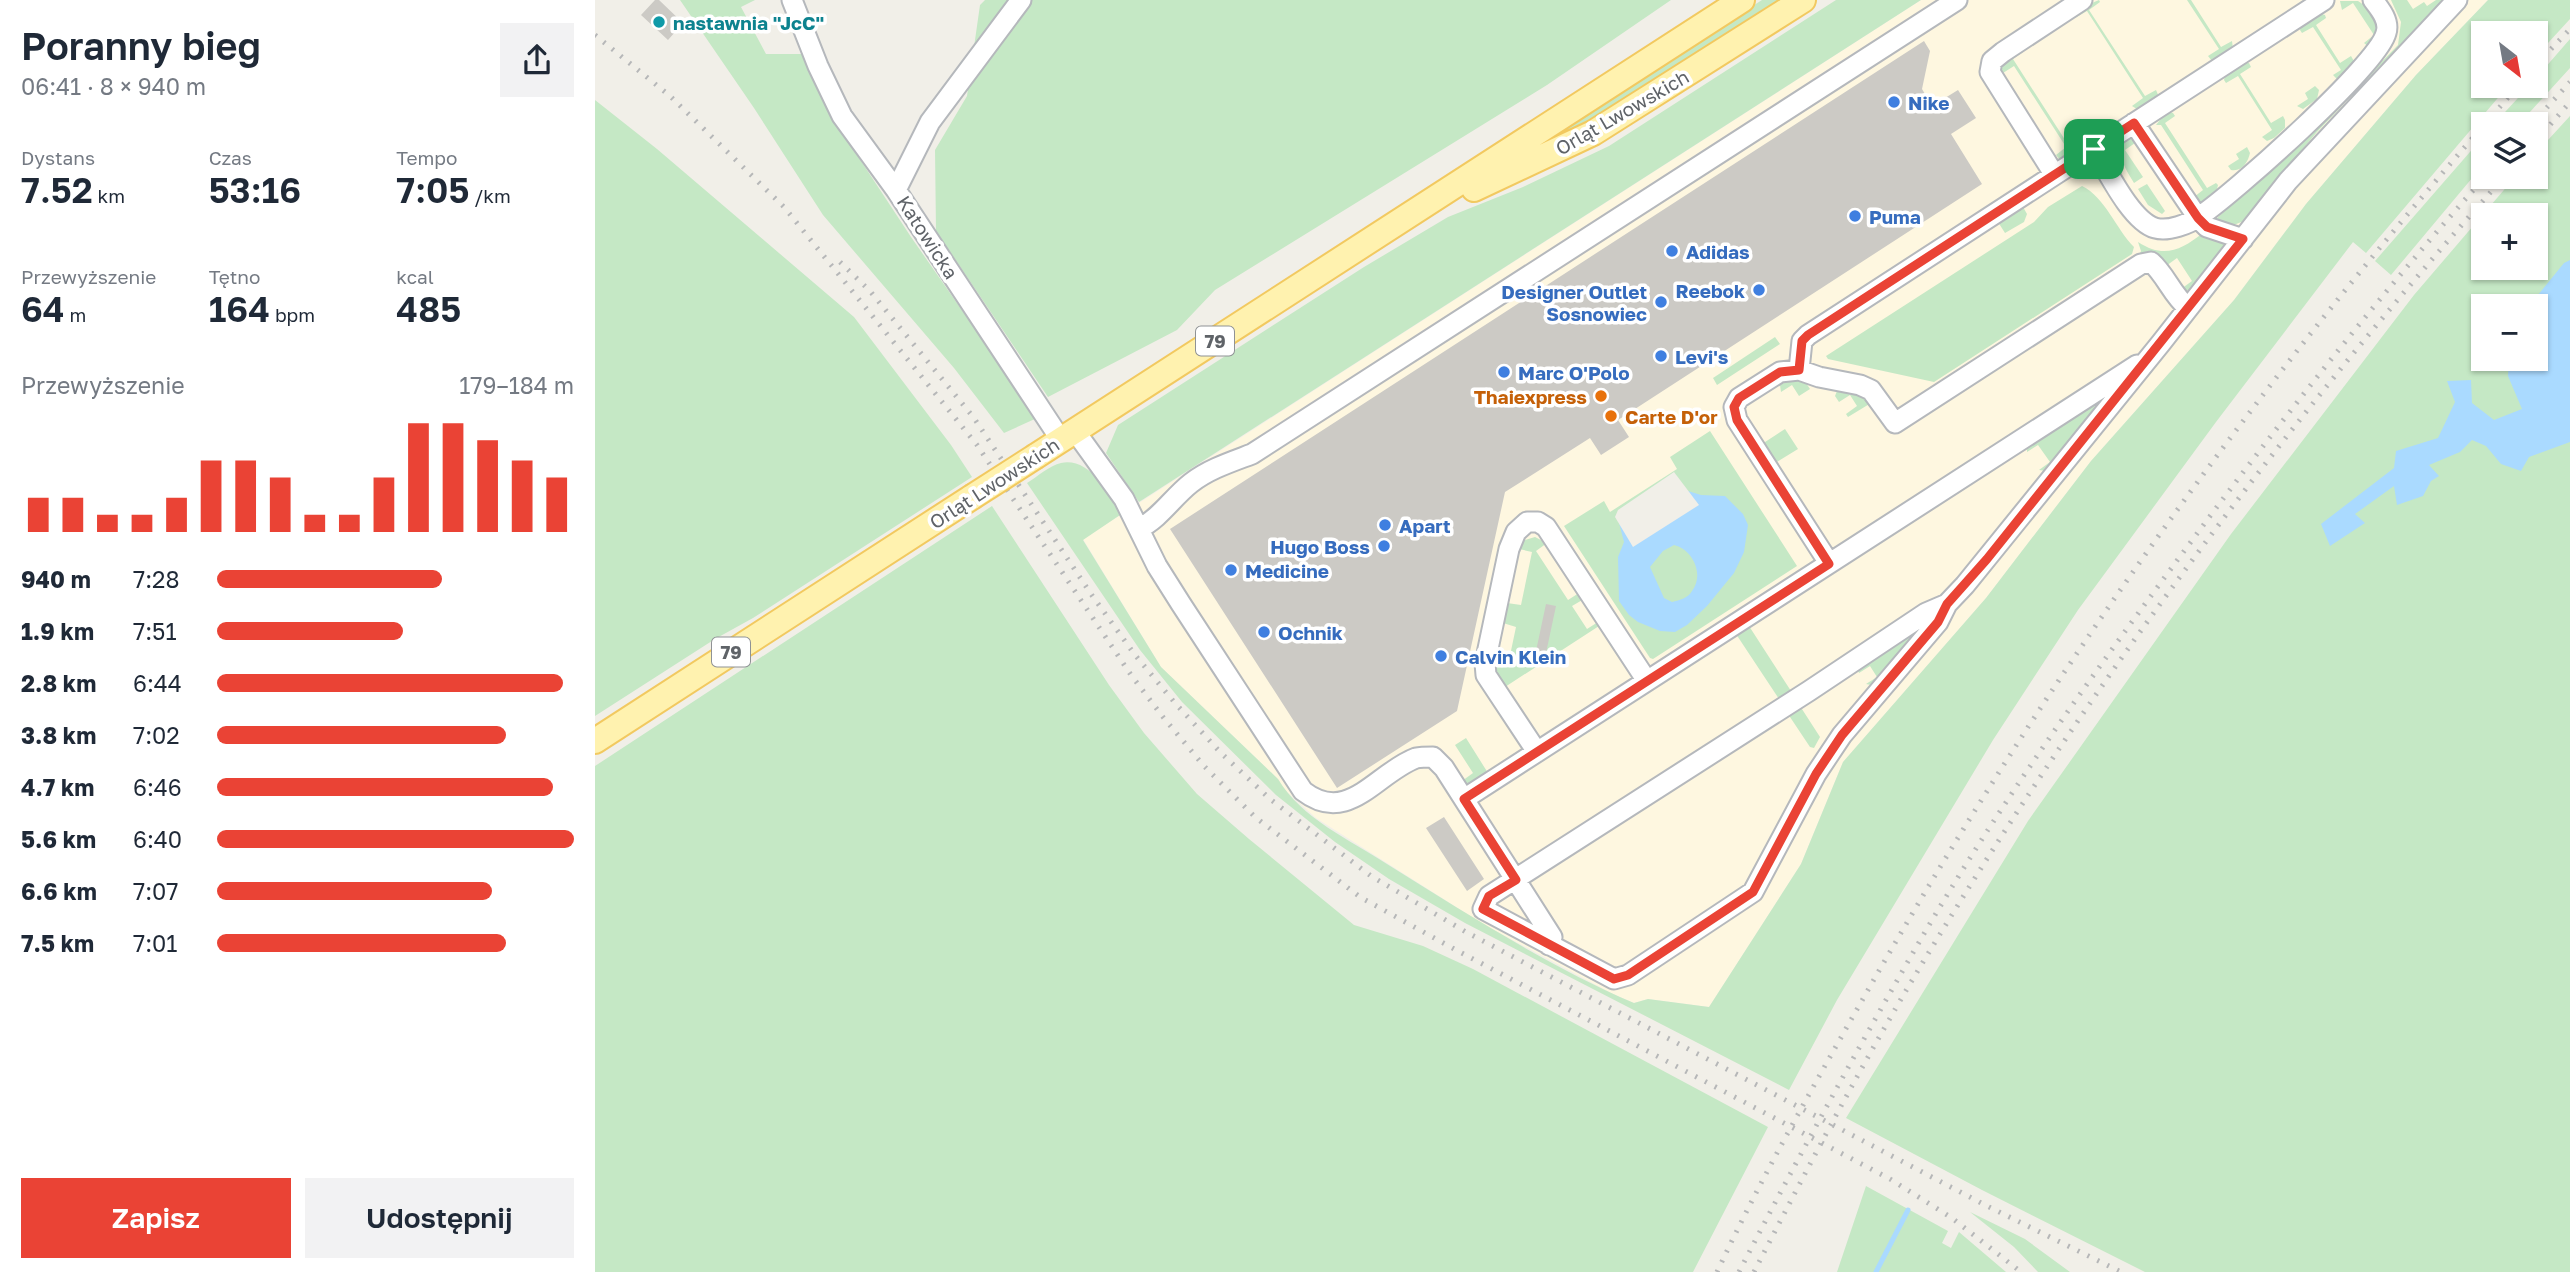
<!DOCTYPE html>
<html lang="pl">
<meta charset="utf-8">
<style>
:root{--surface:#fff;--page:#f2f2f3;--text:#1f2937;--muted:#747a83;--accent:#ea4335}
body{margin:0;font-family:"Golos Text",sans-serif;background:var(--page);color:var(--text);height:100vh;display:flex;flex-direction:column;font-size:26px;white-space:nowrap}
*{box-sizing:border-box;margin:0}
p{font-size:23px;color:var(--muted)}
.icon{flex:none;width:38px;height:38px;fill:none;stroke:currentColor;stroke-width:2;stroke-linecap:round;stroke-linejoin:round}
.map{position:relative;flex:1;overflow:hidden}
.details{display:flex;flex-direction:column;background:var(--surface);width:595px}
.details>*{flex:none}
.needle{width:46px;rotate:149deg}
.buttons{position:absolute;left:1876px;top:21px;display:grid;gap:14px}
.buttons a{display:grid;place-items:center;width:77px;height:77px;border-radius:0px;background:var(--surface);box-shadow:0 2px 5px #0004;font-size:35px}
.pin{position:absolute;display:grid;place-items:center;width:60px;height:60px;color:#fff;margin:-30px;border-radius:14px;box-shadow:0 4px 10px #0006}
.round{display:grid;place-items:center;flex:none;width:74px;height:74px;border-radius:0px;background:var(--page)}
.summary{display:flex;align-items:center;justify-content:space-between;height:119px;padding:0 21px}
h1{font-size:38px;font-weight:600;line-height:52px}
.metrics{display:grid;grid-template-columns:repeat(3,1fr);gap:10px;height:119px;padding:7px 21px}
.metrics div{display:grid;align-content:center}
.metrics b{font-size:35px;font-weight:600}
.metrics small{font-size:19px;font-weight:400}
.metrics p{font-size:19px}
.chart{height:196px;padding:14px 21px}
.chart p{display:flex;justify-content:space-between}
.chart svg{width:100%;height:126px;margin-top:7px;stroke:var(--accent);stroke-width:6}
.cta{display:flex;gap:14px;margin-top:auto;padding:14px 21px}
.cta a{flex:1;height:80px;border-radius:0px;background:var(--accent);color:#fff;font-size:28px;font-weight:600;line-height:80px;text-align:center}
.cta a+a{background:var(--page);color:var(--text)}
ul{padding:0 21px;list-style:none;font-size:23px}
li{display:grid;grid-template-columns:112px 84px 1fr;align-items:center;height:52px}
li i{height:18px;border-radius:9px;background:var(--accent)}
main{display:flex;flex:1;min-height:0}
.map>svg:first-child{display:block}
.commercial{fill:#fef7e0}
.green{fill:#c5e8c5;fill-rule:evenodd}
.water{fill:#aadaff;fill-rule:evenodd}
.pier{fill:#f1efe8}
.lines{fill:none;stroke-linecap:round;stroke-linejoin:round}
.stream{stroke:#aadaff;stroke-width:5}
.building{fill:#cccac5}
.minor-casing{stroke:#b5b8bc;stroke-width:23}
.major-casing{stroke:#f2c960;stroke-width:28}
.minor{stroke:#fff;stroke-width:19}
.major{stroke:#fff2af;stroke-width:24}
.rail{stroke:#b6b7b8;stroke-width:5;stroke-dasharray:2 9;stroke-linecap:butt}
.major-bridge-casing{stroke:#f2c960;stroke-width:28;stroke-linecap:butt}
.major-bridge{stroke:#fff2af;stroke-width:24}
.route-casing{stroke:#fff;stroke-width:14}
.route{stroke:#ea4335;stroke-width:9}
.culture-dot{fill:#0f9aa8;stroke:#fff;stroke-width:2.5}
.shop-dot{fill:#3f7fe0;stroke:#fff;stroke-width:2.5}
.food-dot{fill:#e8710a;stroke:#fff;stroke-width:2.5}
.labels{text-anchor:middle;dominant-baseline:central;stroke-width:7;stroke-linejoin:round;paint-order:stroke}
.shield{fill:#fff;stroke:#8f9295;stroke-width:2}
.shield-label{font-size:18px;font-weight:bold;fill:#5f6368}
.culture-label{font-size:19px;font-weight:bold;fill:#0d838f;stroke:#fff;text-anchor:start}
.shop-label{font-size:19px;font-weight:bold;fill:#366cbe;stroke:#fff;text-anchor:start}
.street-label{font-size:19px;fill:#5f6368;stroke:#fff}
.food-label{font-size:19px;font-weight:bold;fill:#c56008;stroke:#fff;text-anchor:end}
</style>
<main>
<section class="details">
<div class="summary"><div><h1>Poranny bieg</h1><p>06:41 · 8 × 940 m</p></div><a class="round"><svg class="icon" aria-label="share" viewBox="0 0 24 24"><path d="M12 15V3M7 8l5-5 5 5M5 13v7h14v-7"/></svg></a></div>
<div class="metrics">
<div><p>Dystans</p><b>7.52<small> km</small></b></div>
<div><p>Czas</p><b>53:16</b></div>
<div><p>Tempo</p><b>7:05<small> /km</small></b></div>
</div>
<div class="metrics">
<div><p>Przewyższenie</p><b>64<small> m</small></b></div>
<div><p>Tętno</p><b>164<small> bpm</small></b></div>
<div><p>kcal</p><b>485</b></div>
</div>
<div class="chart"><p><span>Przewyższenie</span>179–184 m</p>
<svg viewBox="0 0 160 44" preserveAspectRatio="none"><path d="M5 44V32M15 44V32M25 44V38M35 44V38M45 44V32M55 44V19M65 44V19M75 44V25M85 44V38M95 44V38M105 44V25M115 44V6M125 44V6M135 44V12M145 44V19M155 44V25"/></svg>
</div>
<ul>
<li><b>940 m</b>7:28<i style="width:63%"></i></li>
<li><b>1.9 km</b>7:51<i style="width:52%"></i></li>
<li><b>2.8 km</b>6:44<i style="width:97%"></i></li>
<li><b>3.8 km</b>7:02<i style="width:81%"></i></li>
<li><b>4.7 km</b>6:46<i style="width:94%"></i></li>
<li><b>5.6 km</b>6:40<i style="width:100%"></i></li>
<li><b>6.6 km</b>7:07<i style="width:77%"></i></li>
<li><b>7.5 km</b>7:01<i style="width:81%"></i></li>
</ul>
<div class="cta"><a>Zapisz</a><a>Udostępnij</a></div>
</section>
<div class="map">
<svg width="1975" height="1272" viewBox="0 0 1975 1272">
<rect width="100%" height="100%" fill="#f1efe8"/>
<path class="commercial" d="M1326,0H1893L1821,75L1711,204L1639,300L1496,461L1391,598L1248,762L1206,864L1114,1007L1053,999L1039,1003L1016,993L888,924L721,818L689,789L683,779L566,667L488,539Z"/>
<path class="green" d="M85,0H160L146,7L171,54H211L241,123L316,237L442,418L409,433L359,368L228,215L159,108Z
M390,0H1076L952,85L620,290L582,330L453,397L341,231L340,150L372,96L385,5Z
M1167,0H1187C1105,53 1023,114 932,151Z
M1241,0H1326L544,502L511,453L523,425L769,267L853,217L928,187L1014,146Z
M1504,0L1505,2L1494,10L1550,96L1561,90L1564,97L1545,111L1537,106L1548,98L1492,11L1480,18L1479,16L1490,6Z
M1592,0H1596L1626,47L1637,41L1638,49L1622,61H1617L1613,56L1624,49Z
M1796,0H1812L1818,9L1829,2L1832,6L1841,0H1848L1722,132L1684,177L1649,221L1636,226L1622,221L1621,219L1731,119L1803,45L1806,22Z
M1893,0H1975V19L1941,56V33H1888V86H1913L1771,253L1758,242L1621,422L1483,610L1398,740L1242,1000L1194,1090L870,923L794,879L740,842L681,795L587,702L545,650L432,483C442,477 455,465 466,463C495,457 514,494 528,513L488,540L566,667L683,779C706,818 755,840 792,864C872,914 953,966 1039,1003L1053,999L1114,1007L1206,864L1248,762L1391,598L1496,461L1639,300L1711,204L1821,75Z
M1745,1H1763L1775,9L1783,24V32L1775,48L1769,43L1779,35L1758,3L1747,10Z
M1723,13L1730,15L1731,18L1721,25L1745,63L1756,56L1760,63L1743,80L1738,75L1746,70L1718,27L1707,33L1705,30L1707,22Z
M1975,39V68L1924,124H1899L1934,86H1941V78Z
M1427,49L1428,52L1418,59L1474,146L1485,139L1487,146L1465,160L1461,155L1471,147L1419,66L1408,73L1406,69L1408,62Z
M1645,63H1654L1656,67L1645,74L1676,123L1688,116L1690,120V128L1679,138L1672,141L1667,137L1677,130L1643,76L1631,83L1629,80L1631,72Z
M1720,86L1724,90L1722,99L1708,109L1702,106L1713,99L1710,93Z
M0,100L62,149L259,317L356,445L377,477L158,618L120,639L0,716Z
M1572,111L1578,113L1580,116L1570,123L1612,188L1621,183L1623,185L1622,189L1606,203L1602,202L1599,197L1608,190L1566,125H1561Z
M1975,116V1272H1550L1387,1190L1251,1118L1433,821L1636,534L1819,295L1920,177H1941V153ZM1888,215H1941V268H1888ZM1888,306H1941V359H1888Z
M1888,137V165L1796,275L1780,261Z
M1535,138L1540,143L1530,150L1548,177L1539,183C1530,168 1521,156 1530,139Z
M1652,147L1655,153C1653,162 1647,172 1636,170L1633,166L1644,159L1641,154Z
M1552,184L1570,211L1567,214L1553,205L1543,189Z
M1487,186C1510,197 1521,229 1539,247L1537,254L1339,382L1233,359L1231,356L1439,222L1453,207Z
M1428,207L1432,214L1429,222L1410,233L1403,222Z
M1608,233L1618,239L1633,243L1595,291L1586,289L1597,281L1582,258L1571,266L1544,256L1546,251L1543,242C1569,259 1586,250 1608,233Z
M1180,337L1185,344L1122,385L1118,378Z
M1196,379L1211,383L1215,389L1204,396L1197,385L1186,392L1185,385Z
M1242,391L1269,395L1276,403L1253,417L1251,414L1262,406L1255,395L1244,402L1240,396Z
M1512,395L1451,471L1444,470L1455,462L1443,445L1432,452V447Z
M1190,429L1203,449L1180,463L1167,444Z
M1115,431L1202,566L1058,659L1055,658L969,526L1009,501L1015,512L1082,469L1075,457Z
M397,506L514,685L549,733L602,794L654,839L759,925L828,946L878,969L1173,1127L1098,1272H0V766Z
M940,537L952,543L941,551L973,600L984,593L989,599L977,606L992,629L1003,622L1004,626L910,687L899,671V662L913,665L921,627L908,623L912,603L926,605L937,552L924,549L930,540Z
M1154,626L1196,691L1184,699L1141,634Z
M1317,634L1319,635L1276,685L1271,684L1282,677L1275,666L1264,673L1263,670Z
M1205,706L1225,737L1219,748L1215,747L1193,714Z
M871,738L893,773L873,785L867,781L878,773L860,745Z
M1271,1186L1353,1231L1347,1243L1356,1248L1364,1232L1411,1272H1242Z
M1375,1212L1430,1239L1475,1272H1443L1419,1247Z"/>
<path class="water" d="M1975,260V442L1934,457L1926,471L1906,464L1891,446L1877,440L1865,452L1834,465L1844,476L1836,481L1828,496L1802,505L1799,486L1760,514L1770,523L1735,546L1726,524L1799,468L1801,451L1843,438L1860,402L1852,381L1876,380L1877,403L1899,420L1927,409L1913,376L1914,359H1941V306H1934L1969,263Z
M1093,491L1106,495L1130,496L1148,514L1153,525L1149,552L1139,573L1112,606L1092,625L1080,632L1065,631L1043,622L1034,615L1024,601L1023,557L1029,542L1023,519ZM1079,545C1097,549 1110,574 1097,591C1093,598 1085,600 1077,602L1069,598L1055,567L1068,551Z"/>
<path class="pier" d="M1079,472L1104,505L1038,547L1020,517L1023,510Z"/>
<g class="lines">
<path class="stream" d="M1281,1272L1313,1210"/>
</g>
<path class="building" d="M60,0H64L88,23L73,40L46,15Z
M1329,41L1335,51L1327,89L1337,106L1363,90L1381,118L1356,134L1387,184L1023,420L1034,437L1006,455L995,438L910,492L862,711L742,788L575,529Z
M951,604L961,606L951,653L941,651Z
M849,817L889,879L872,891L831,828Z"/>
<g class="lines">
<defs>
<path id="minor" d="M197,0L223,66L247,116L301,190
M426,0L335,122L301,190L466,440
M1539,123L1603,218L1612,227L1648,239
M1499,149C1512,170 1536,221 1560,228C1573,232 1594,224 1605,216C1638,194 1783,65 1791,33C1795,21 1785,9 1778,0
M1459,174L1395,72L1397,61L1408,52L1487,0
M1204,370L1207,341L1213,335L1729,0
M480,431L529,499L562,566L586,604L708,791C753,826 781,773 821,758C826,757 833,757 838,757L849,768L957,937L954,945
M545,528C565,518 578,497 596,483C614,469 636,462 657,454L1362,0
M1234,563L1142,420L1139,407L1144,398L1185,372L1204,370L1224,377L1265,385L1276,390L1300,423L1546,264L1556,262C1571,275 1577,295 1593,308
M1352,604L1331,613L1214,691L894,896L888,909L1019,979L1033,975L1158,892L1221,774L1247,735L1343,622L1352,604L1370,585L1566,343L1693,181L1862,0
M942,752L891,675L890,663L914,549L921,532L932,522H943L951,527L1052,681
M869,799L1542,365"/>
<path id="major" d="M879,189L998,133L1208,0
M441,456L1147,0
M0,741L377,497"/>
</defs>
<use href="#minor" class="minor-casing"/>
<use href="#major" class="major-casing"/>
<use href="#minor" class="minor"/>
<use href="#major" class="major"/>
<path class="rail" d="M0,35L75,96L189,207L382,445L536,675L568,717L609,766L660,817L765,897L861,950L1295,1179L1357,1218L1426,1272
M1941,65L1975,29
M1890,124L1923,86
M1937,124L1975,82
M1941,141L1975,102
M245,262L275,291L379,418L496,594L540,655L580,703L625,752L675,799L776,876L871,932L1390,1205L1526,1272
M1122,1272C1167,1176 1220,1083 1273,990C1448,682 1655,393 1888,126
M1144,1272C1203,1157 1265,1044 1330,932C1405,804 1492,682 1581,562C1679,429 1780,300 1890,177
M1159,1272C1216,1161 1274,1050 1339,944C1505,671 1697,415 1909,177"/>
<defs>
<path id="major-bridge" d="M377,497L441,456"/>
</defs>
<use href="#major-bridge" class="major-bridge-casing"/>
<use href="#major-bridge" class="major-bridge"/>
</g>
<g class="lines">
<defs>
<path id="route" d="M1539,123L1603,218L1612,227L1648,239L1392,559L1352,604L1343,622L1247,735L1221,774L1158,892L1033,975L1019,979L888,909L894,896L921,880L869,799L1234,564L1142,420L1139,407L1144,398L1185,372L1204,370L1207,341L1213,335Z"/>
</defs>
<use href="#route" class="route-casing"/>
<use href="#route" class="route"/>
</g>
<circle class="culture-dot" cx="64" cy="22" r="7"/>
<g class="shop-dot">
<circle cx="1299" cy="102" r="7"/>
<circle cx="1260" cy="216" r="7"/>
<circle cx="1077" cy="251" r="7"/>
<circle cx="1164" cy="290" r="7"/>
<circle cx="1066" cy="302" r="7"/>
<circle cx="1066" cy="356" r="7"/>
<circle cx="909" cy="372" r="7"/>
<circle cx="790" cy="525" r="7"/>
<circle cx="789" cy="546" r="7"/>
<circle cx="636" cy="570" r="7"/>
<circle cx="669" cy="632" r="7"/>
<circle cx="846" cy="656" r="7"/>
</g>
<g class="food-dot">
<circle cx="1006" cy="396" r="7"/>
<circle cx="1016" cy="416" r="7"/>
</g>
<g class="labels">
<g class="shield">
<rect x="601" y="326.5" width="38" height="29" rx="5"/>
<rect x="117" y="637.5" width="38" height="29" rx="5"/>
</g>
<g class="shield-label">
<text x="620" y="341">79</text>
<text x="136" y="652">79</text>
</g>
<g class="culture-label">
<text x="78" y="22">nastawnia "JcC"</text>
</g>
<g class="shop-label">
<text x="1313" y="102">Nike</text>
<text x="1274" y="216">Puma</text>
<text x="1091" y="251">Adidas</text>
<text x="1150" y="290" text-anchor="end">Reebok</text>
<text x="1052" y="291" text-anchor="end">Designer Outlet<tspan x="1052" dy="22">Sosnowiec</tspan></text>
<text x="1080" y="356">Levi's</text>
<text x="923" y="372">Marc O'Polo</text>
<text x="804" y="525">Apart</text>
<text x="775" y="546" text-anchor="end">Hugo Boss</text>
<text x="650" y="570">Medicine</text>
<text x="683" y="632">Ochnik</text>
<text x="860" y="656">Calvin Klein</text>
</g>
<g class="street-label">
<text transform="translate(1027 112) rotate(-30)">Orląt Lwowskich</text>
<text transform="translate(333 237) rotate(57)">Katowicka</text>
<text transform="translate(399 483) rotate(-33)">Orląt Lwowskich</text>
</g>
<g class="food-label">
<text x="992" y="396">Thaiexpress</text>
<text x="1030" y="416" text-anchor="start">Carte D'or</text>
</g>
</g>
</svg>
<div class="buttons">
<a><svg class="needle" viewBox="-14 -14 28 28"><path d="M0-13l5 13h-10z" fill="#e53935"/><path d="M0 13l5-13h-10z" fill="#747a83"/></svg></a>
<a><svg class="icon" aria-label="layers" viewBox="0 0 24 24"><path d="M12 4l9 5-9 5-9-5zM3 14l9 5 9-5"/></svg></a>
<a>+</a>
<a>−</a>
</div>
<div class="pin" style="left:1499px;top:149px;background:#1e9e55"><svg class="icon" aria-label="arrive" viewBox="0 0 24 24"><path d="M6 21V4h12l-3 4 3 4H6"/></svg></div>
</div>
</main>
